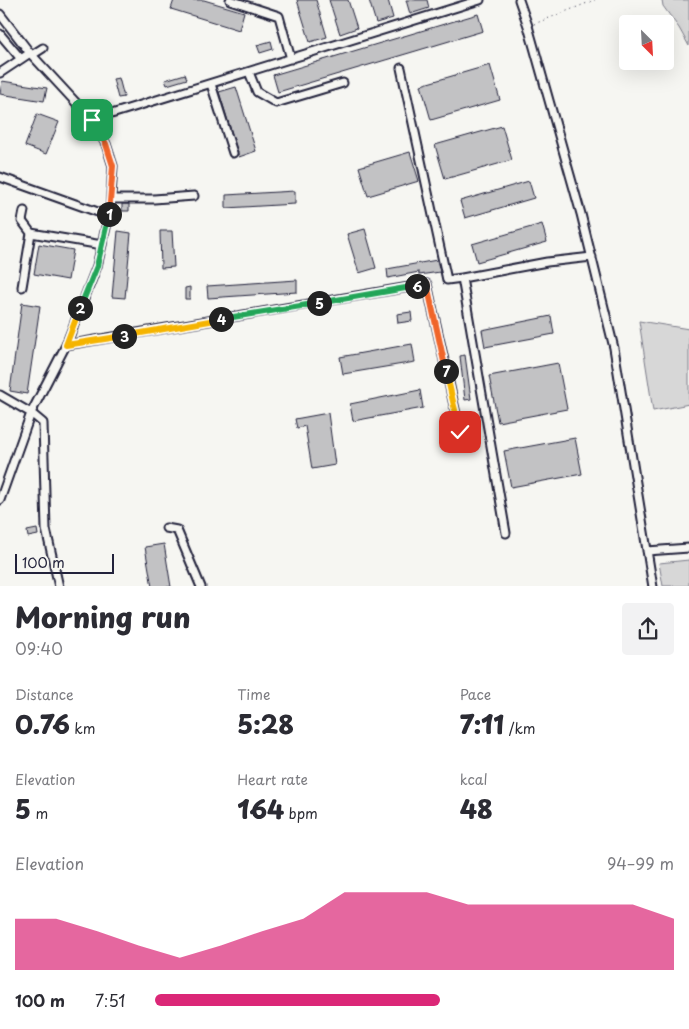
<!DOCTYPE html>
<meta charset="utf-8">
<style>
:root{--surface:#fff;--page:#f2f2f3;--text:#2b2b33;--muted:#7c7c81;--accent:#db2777}
body{margin:0;font-family:"Playpen Sans",sans-serif;background:var(--page);color:var(--text);height:100vh;display:flex;flex-direction:column;font-size:19px;white-space:nowrap}
*{box-sizing:border-box;margin:0}
p{font-size:16px;color:var(--muted)}
.icon{flex:none;width:28px;height:28px;fill:none;stroke:currentColor;stroke-width:2;stroke-linecap:round;stroke-linejoin:round}
.map{position:relative;height:586px;overflow:hidden}
.details{display:flex;flex-direction:column;background:var(--surface);flex:1}
.details>*{flex:none}
.needle{width:32px;rotate:156deg}
.buttons{position:absolute;left:619px;top:15px;display:grid;gap:10px}
.buttons a{display:grid;place-items:center;width:55px;height:55px;border-radius:5px;background:var(--surface);box-shadow:0 5px 20px #0002;font-size:25px}
.scale{position:absolute;left:15px;bottom:12px;width:99px;box-sizing:border-box;padding-left:5px;border:2px solid #22223b;border-top:0;font-size:14px;line-height:18px;white-space:nowrap;color:#22223b;-webkit-text-stroke:4px #f6f6f2;paint-order:stroke}
.pin{position:absolute;display:grid;place-items:center;width:42px;height:42px;color:#fff;margin:-21px;border-radius:10px;box-shadow:0 2px 8px #0006}
.km{position:absolute;width:25px;height:25px;margin:-12px;border-radius:50%;background:#222;color:#fff;font-size:14px;line-height:25px;text-align:center}
.round{display:grid;place-items:center;flex:none;width:52px;height:52px;border-radius:5px;background:var(--page)}
.overview{display:flex;align-items:center;justify-content:space-between;height:85px;padding:0 15px}
h1{font-size:28px;font-weight:800;line-height:38px}
.figures{display:grid;grid-template-columns:repeat(3,1fr);gap:8px;height:85px;padding:5px 15px}
.figures div{display:grid;align-content:center}
.figures b{font-size:25px;font-weight:800}
.figures small{font-size:14px;font-weight:400}
.figures p{font-size:14px}
.chart{height:140px;padding:10px 15px}
.chart p{display:flex;justify-content:space-between}
.chart svg{width:100%;height:90px;margin-top:5px;fill:var(--accent);opacity:.7}
ul{padding:0 15px;list-style:none;font-size:16px}
li{display:grid;grid-template-columns:80px 60px 1fr;align-items:center;height:38px}
li i{height:12px;border-radius:6px;background:var(--accent)}
.map>svg:first-child{display:block}
.green{fill:#d7d7d7;stroke:#7c7c89}
.building{fill:#c2c2c4;stroke:#22223b}
.lines{fill:none;stroke-linecap:round;stroke-linejoin:round}
.minor-casing{stroke:#22223b;stroke-width:11}
.path{stroke:#22223b;stroke-width:1;stroke-dasharray:1 4;stroke-linecap:butt}
.minor{stroke:#f6f6f2;stroke-width:7}
.split-1-casing{stroke:#fff;stroke-width:10}
.split-2-casing{stroke:#fff;stroke-width:10}
.split-3-casing{stroke:#fff;stroke-width:10}
.split-4-casing{stroke:#fff;stroke-width:10}
.split-5-casing{stroke:#fff;stroke-width:10}
.split-6-casing{stroke:#fff;stroke-width:10}
.split-7-casing{stroke:#fff;stroke-width:10}
.split-8-casing{stroke:#fff;stroke-width:10}
.split-1{stroke:#f0652b;stroke-width:6}
.split-2{stroke:#22a559;stroke-width:6}
.split-3{stroke:#f5b400;stroke-width:6}
.split-4{stroke:#f5b400;stroke-width:6}
.split-5{stroke:#22a559;stroke-width:6}
.split-6{stroke:#22a559;stroke-width:6}
.split-7{stroke:#f0652b;stroke-width:6}
.split-8{stroke:#f5b400;stroke-width:6}
</style>
<div class="map">
<svg width="689" height="587" viewBox="0 0 689 587">
<rect width="100%" height="100%" fill="#f6f6f2"/>
<filter id="ink" filterUnits="userSpaceOnUse"><feTurbulence type="fractalNoise" baseFrequency=".02" numOctaves="2"/><feDisplacementMap in="SourceGraphic" scale="10" xChannelSelector="R" yChannelSelector="G"/><feConvolveMatrix kernelMatrix="1 2 1 2 8 2 1 2 1" color-interpolation-filters="sRGB"/></filter>
<g filter="url(#ink)">
<path class="green" d="M662,0H689V46L679,28L663,6Z
M639,321L689,329V404L653,411Z
M689,560V586H663L659,563Z"/>
<path class="building" d="M174,0H204L244,12L239,30L171,9Z
M297,0H316L327,37L310,42Z
M329,0H348L357,28L340,34Z
M369,0H388L393,18L376,23Z
M406,0H427L429,8L410,14Z
M478,14L483,31L278,92L273,75Z
M271,41L273,49L260,53L257,45Z
M490,65L500,100L431,120L421,85Z
M185,74L187,79L167,85L165,80Z
M119,78L124,97L118,98L113,79Z
M2,81L47,88L44,101L0,94Z
M236,87L256,151L239,157L219,92Z
M37,114L59,122L46,154L25,146Z
M502,126L512,160L445,179L435,145Z
M410,152L419,181L368,196L359,167Z
M529,181L534,198L465,218L460,201Z
M295,191V204L226,208V195Z
M122,204H129V211H122Z
M542,224L547,242L477,262L472,244Z
M365,229L376,268L359,273L347,234Z
M118,231L131,233L125,298L112,297Z
M160,231H172L174,267L161,268Z
M39,244L73,250L68,280L34,274Z
M437,260L440,272L419,275V272L388,278L387,269Z
M297,280V292L208,298L207,286Z
M190,287V299H185V288Z
M22,303L40,306L27,394L10,391Z
M411,312L412,321L398,323L397,314Z
M551,316L554,334L485,347L482,330Z
M412,344L415,362L343,374L340,357Z
M465,355L471,399L465,400L460,356Z
M558,363L567,409L498,422L489,376Z
M420,390L423,408L353,421L350,404Z
M328,413L335,465L312,469L305,426L297,428L295,419Z
M575,438L582,474L511,487L504,451Z
M37,529L38,535L28,537L27,531Z
M164,544L171,587H152L145,547Z"/>
<g class="lines">
<defs>
<path id="minor" d="M230,0L279,16L291,59
M519,0L528,26L581,214L614,348L653,587
M0,14L30,53L92,120L106,144L113,166L110,210L97,266L66,345L31,413L0,500
M0,34L21,59
M32,55L43,48
M401,68L447,280L462,278
M249,72L257,92L276,103L343,83
M0,73L30,53
M211,84L233,153
M92,120L480,0
M0,177L109,216
M111,199H154L194,196
M24,211L22,221L31,233
M22,287L31,233L102,245
M66,345L427,284L460,432
M0,395L31,413L43,423L46,529L59,587
M166,528L177,530L201,587
M506,533L462,278L547,262L592,257
M647,551L689,548"/>
</defs>
<use href="#minor" class="minor-casing"/>
<path class="path" d="M534,24L595,0"/>
<use href="#minor" class="minor"/>
</g>
</g>
<g class="lines" filter="url(#ink)">
<defs>
<path id="split-1" d="M92,120L106,144L113,166L109,214"/>
<path id="split-2" d="M80,308L97,266L109,214"/>
<path id="split-3" d="M80,308L66,345L124,336"/>
<path id="split-4" d="M124,336L221,319"/>
<path id="split-5" d="M221,319L319,303"/>
<path id="split-6" d="M319,303L417,286"/>
<path id="split-7" d="M417,286L427,284L446,371"/>
<path id="split-8" d="M446,371L460,432"/>
</defs>
<use href="#split-1" class="split-1-casing"/>
<use href="#split-2" class="split-2-casing"/>
<use href="#split-3" class="split-3-casing"/>
<use href="#split-4" class="split-4-casing"/>
<use href="#split-5" class="split-5-casing"/>
<use href="#split-6" class="split-6-casing"/>
<use href="#split-7" class="split-7-casing"/>
<use href="#split-8" class="split-8-casing"/>
<use href="#split-1" class="split-1"/>
<use href="#split-2" class="split-2"/>
<use href="#split-3" class="split-3"/>
<use href="#split-4" class="split-4"/>
<use href="#split-5" class="split-5"/>
<use href="#split-6" class="split-6"/>
<use href="#split-7" class="split-7"/>
<use href="#split-8" class="split-8"/>
</g>
</svg>
<div class="buttons">
<a><svg class="needle" viewBox="-14 -14 28 28"><path d="M0-13l5 13h-10z" fill="#e53935"/><path d="M0 13l5-13h-10z" fill="#7c7c81"/></svg></a>
</div>
<div class="scale">100 m</div>
<div class="pin" style="left:92px;top:120px;background:#1e9e55"><svg class="icon" aria-label="arrive" viewBox="0 0 24 24"><path d="M6 21V4h12l-3 4 3 4H6"/></svg></div>
<div class="pin" style="left:460px;top:432px;background:#d93025"><svg class="icon" aria-label="check" viewBox="0 0 24 24"><path d="M5 12l5 5 9-10"/></svg></div>
<b class="km" style="left:109px;top:214px">1</b>
<b class="km" style="left:80px;top:308px">2</b>
<b class="km" style="left:124px;top:336px">3</b>
<b class="km" style="left:221px;top:319px">4</b>
<b class="km" style="left:319px;top:303px">5</b>
<b class="km" style="left:417px;top:286px">6</b>
<b class="km" style="left:446px;top:371px">7</b>
</div>
<section class="details">
<div class="overview"><div><h1>Morning run</h1><p>09:40</p></div><a class="round"><svg class="icon" aria-label="share" viewBox="0 0 24 24"><path d="M12 15V3M7 8l5-5 5 5M5 13v7h14v-7"/></svg></a></div>
<div class="figures">
<div><p>Distance</p><b>0.76<small> km</small></b></div>
<div><p>Time</p><b>5:28</b></div>
<div><p>Pace</p><b>7:11<small> /km</small></b></div>
</div>
<div class="figures">
<div><p>Elevation</p><b>5<small> m</small></b></div>
<div><p>Heart rate</p><b>164<small> bpm</small></b></div>
<div><p>kcal</p><b>48</b></div>
</div>
<div class="chart"><p><span>Elevation</span>94–99 m</p>
<svg viewBox="0 0 160 44" preserveAspectRatio="none"><path d="M0 44V19L10 19L20 25L30 32L40 38L50 32L60 25L70 19L80 6L90 6L100 6L110 12L120 12L130 12L140 12L150 12L160 19V44z"/></svg>
</div>
<ul>
<li><b>100 m</b>7:51<i style="width:55%"></i></li>
</ul>
</section>
